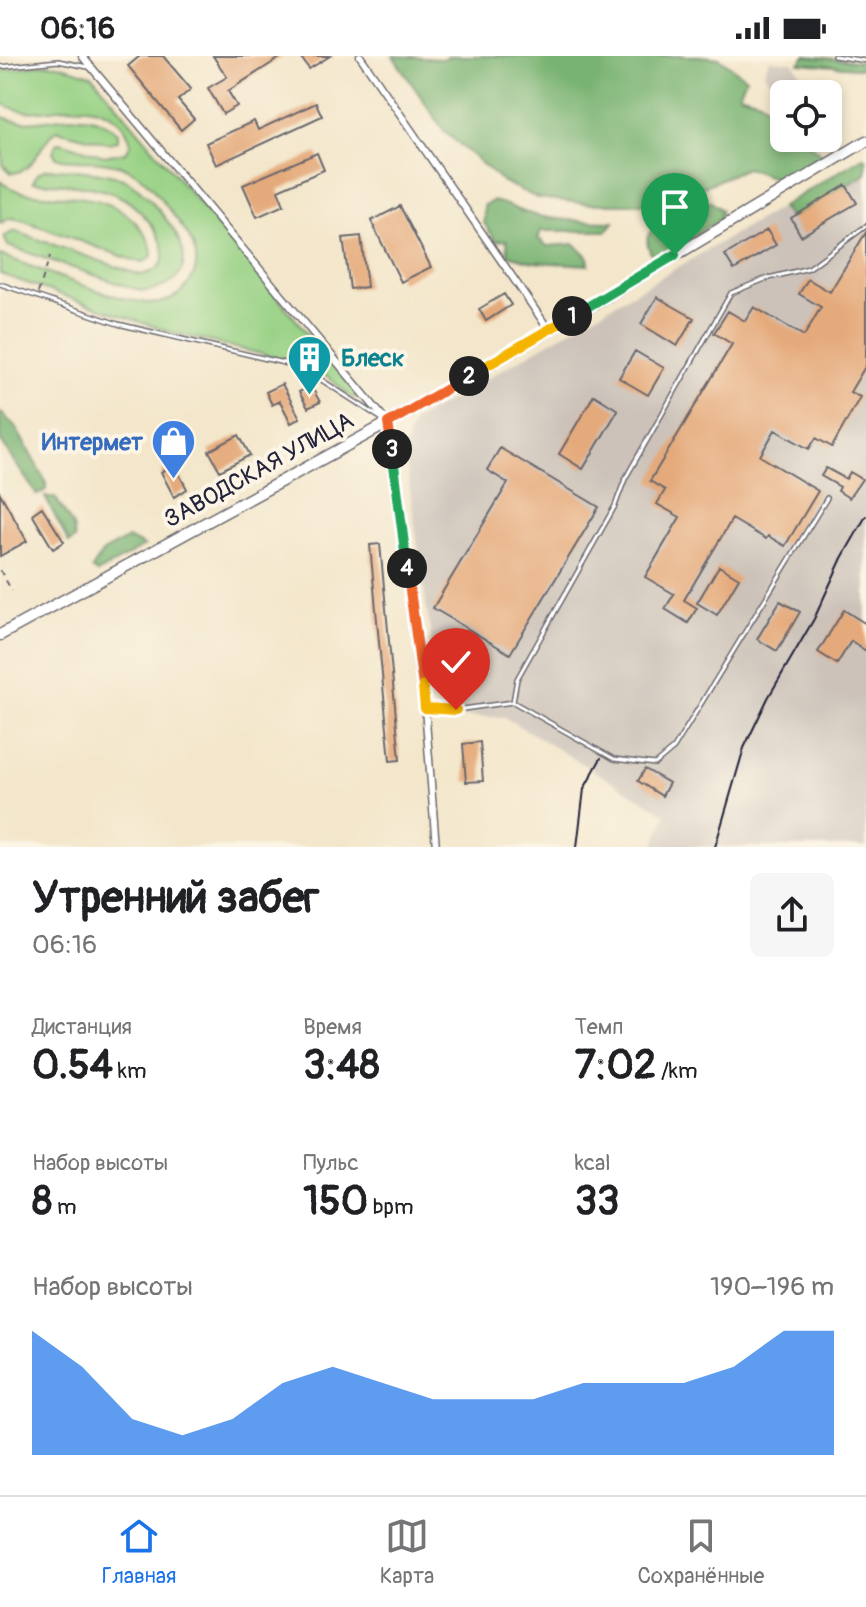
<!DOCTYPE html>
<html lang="ru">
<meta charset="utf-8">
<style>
:root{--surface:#fff;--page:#f6f6f6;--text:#202124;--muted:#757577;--line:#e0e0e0;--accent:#1a73e8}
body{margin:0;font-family:Pangolin,sans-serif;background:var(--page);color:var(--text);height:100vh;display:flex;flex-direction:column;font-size:30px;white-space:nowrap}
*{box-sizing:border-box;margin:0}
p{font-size:26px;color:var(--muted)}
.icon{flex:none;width:44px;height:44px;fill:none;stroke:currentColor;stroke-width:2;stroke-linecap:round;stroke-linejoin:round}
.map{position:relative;height:791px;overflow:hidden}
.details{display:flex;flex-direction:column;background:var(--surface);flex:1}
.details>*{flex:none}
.buttons{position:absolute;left:770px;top:24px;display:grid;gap:16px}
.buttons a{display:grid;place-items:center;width:72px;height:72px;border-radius:12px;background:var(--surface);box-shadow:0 4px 12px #0003;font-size:40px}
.pin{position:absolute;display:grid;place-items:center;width:68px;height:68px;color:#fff;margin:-82px -34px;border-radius:50% 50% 50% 0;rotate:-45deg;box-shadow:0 0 8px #0007}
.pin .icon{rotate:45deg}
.km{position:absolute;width:40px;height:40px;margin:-20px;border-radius:50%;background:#222;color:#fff;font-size:22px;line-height:40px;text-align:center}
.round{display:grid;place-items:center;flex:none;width:84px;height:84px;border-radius:12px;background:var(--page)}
.head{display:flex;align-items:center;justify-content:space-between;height:136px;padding:0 32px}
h1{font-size:44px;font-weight:700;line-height:60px}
.stats{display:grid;grid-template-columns:repeat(3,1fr);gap:12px;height:136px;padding:8px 32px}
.stats div{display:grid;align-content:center}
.stats b{font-size:40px;font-weight:700}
.stats small{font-size:22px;font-weight:400}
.stats p{font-size:22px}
.chart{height:224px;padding:16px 32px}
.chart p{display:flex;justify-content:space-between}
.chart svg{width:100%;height:144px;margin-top:8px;fill:var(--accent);opacity:.7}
.status{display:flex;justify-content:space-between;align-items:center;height:56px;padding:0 40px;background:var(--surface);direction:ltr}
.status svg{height:22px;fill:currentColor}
.dock{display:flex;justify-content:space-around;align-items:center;height:112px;border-top:2px solid var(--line);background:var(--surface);font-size:22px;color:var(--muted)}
.dock a{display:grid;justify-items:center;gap:4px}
.dock .current{color:var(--accent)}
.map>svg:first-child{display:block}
.industrial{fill:#ccc2b9}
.green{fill:#97d184;stroke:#5c7a60;stroke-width:2}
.forest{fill:#79b372;stroke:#4e6a56;stroke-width:2}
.building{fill:#e5aa7b}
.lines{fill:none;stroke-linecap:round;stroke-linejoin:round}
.lane-casing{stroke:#6b676d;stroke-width:6}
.street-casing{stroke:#6b676d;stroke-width:9}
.primary-casing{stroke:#6b676d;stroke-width:13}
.path{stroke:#6b676d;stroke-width:2;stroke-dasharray:6 6;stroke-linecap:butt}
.lane{stroke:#fff;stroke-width:3}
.street{stroke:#fff;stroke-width:6}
.primary{stroke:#fff;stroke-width:10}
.rail{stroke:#22223b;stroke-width:2}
.split-1-casing{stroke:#fff;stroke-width:16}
.split-2-casing{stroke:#fff;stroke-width:16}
.split-3-casing{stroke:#fff;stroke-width:16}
.split-4-casing{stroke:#fff;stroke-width:16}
.split-5-casing{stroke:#fff;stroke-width:16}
.split-6-casing{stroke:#fff;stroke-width:16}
.split-1{stroke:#22a559;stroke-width:10}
.split-2{stroke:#f5b400;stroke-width:10}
.split-3{stroke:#f0652b;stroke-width:10}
.split-4{stroke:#22a559;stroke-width:10}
.split-5{stroke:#f0652b;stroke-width:10}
.split-6{stroke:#f5b400;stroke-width:10}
.labels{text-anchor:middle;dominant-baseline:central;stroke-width:8;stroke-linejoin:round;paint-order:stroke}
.culture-label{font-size:24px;font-weight:bold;fill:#0d838f;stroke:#fcf5e5;text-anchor:start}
.shop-label{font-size:24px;font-weight:bold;fill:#366cbe;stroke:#fcf5e5;text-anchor:end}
.street-label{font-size:24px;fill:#22223b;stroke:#fcf5e5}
</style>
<div class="status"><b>06:16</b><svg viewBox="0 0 49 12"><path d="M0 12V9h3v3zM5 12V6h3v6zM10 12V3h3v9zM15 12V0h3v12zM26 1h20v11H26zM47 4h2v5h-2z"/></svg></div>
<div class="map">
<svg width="866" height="791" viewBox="0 0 866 791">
<rect width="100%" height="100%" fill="#fcf5e5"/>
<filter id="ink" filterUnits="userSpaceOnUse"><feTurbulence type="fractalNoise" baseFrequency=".0125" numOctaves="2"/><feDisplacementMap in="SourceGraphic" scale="16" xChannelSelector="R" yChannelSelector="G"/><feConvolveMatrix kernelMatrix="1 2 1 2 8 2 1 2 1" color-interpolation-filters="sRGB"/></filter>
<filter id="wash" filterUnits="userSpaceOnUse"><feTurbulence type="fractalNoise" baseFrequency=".006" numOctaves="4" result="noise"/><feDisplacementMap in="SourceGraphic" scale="32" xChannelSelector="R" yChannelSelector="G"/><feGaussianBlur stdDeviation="1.8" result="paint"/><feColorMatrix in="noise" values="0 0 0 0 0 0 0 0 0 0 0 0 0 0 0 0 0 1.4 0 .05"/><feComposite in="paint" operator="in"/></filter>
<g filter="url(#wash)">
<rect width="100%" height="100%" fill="#f3e6ca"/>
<path class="industrial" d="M769,4L793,6L815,38H784V44L764,17Z
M866,118V791H654L666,758L504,661H455L460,635L435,610L404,393L413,366L781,151L791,162Z"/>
<path class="green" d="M44,8L59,9L92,19L357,337V342H352L327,320L286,304L170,276L0,218V199C32,210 130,251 158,247C169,245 178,240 185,232C213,202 183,172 164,147C155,136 147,124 134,116C114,104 85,105 62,103L56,101L53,96L56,88L61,86L104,100L126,96L131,88C129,77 124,69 115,62C87,39 54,59 23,55C15,54 7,50 0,46V15Z
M0,60C40,79 81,41 118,77V85L108,87L57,74C39,85 36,117 11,117L3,109Z
M46,113C67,113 112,115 131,127C146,137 175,171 181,189C192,217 167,236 141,235L8,190L4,181L14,175L140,219C193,211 145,152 119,140C92,128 62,128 33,126L37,118Z
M0,125C31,153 96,123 136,167C145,177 152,186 152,200L144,206L135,205L22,164L11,162L0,167Z"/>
<path class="forest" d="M393,0L442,3L450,0H699L719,2L746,22L739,38L760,44L784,66V82H803L825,102L785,126L746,112L694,135L640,148H592L537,142L503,126L445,76Z
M805,0L866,6V13L799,7Z
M863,101L866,102V118L791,162L781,151Z
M493,145C505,147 513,152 524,156C546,164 590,166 614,166L607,175H541L538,182L547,190L575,188L588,201L589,209L533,206L508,199L507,184L496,185L484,167V149Z
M710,145L721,154L720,163L654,206C652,198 645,188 648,180C652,167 696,149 710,145Z
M0,356L15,370L46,426V434L37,439L0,384Z
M45,441H55L73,470L75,483L69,487Z
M128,482L144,490L97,517L92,513L102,497Z"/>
<g id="blocks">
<path class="building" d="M140,0H163L191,33L178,44L194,63L181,74L128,10Z
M213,0H283L228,35L237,50L223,58L208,32L227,21Z
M300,0H330L309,13Z
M316,47L322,60L216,109L206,87L254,65L258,74Z
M317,97L324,114L278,134L284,149L257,161L243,129Z
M846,129L857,147L801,180L791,162Z
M400,150L431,211L401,226L371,165Z
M767,174L776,189L734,214L725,199Z
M866,176V309L850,336L860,341L832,391L816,382L809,393L775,374L760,400L818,435L785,490L768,480L766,483L732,463L684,544L697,552L688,567L665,553L674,538L645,521L680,461L657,448L665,434L650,425L732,288L714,277L728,255L745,265L754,251L804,280L821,251L799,238L808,223L830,236Z
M361,180L367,231L350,233L343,182Z
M504,238L511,249L486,265L479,253Z
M657,241L694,262L677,290L641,268Z
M635,295L664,312L648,339L619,322Z
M282,328L300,362L291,367L280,345L272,349L266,336Z
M311,330L320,346L308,352L299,336Z
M594,339L618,354L583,413L559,398Z
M239,379L250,399L220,415L209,395Z
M500,392L599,451L510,598L433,552L508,427L487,414Z
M174,409L187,433L174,441L161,416Z
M826,412L846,423L850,416L862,423L849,442L838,435L840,431L821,420Z
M0,437L27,485L0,500Z
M42,451L64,486L53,493L32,458Z
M380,488L400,704L390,705L370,489Z
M719,510L739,522L717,559L697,547Z
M780,545L800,556L777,595L757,583Z
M844,554L866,568V595L851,585L837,608L818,596Z
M480,686L483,725L466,726L463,688Z
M645,713L669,727L662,740L638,725Z"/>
</g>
</g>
<g filter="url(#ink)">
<use href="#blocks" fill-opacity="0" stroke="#6b676d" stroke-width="2"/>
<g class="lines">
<defs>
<path id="lane" d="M834,0L866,5
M0,11L58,5L88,11
M0,228L118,268L284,307L320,323L382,363
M513,646L517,623L615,450L625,423L731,237L765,223L809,212L866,170
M425,652L456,654L513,646L614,703L655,708L674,692L827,442"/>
<path id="street" d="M82,0L388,367L425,652L436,791
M360,0L549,274"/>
<path id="primary" d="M0,579L388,367L591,250L866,85"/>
</defs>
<use href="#lane" class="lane-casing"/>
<use href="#street" class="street-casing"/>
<use href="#primary" class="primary-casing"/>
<path class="path" d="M38,237L50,200
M0,514L12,535"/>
<use href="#lane" class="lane"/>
<use href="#street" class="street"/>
<use href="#primary" class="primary"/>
<path class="rail" d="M577,791L584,733L601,702
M715,791L744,692L768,642L814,563L842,502L866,460"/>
</g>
</g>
<g class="lines" filter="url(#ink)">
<defs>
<path id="split-1" d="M572,260L675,199"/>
<path id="split-2" d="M469,320L572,260"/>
<path id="split-3" d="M392,393L388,367L469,320"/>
<path id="split-4" d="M392,393L407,512"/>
<path id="split-5" d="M407,512L423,630"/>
<path id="split-6" d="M423,630L425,652L456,654"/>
</defs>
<use href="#split-1" class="split-1-casing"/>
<use href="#split-2" class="split-2-casing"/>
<use href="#split-3" class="split-3-casing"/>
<use href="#split-4" class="split-4-casing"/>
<use href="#split-5" class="split-5-casing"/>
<use href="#split-6" class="split-6-casing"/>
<use href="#split-1" class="split-1"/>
<use href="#split-2" class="split-2"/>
<use href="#split-3" class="split-3"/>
<use href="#split-4" class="split-4"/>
<use href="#split-5" class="split-5"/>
<use href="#split-6" class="split-6"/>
</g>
<defs>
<symbol id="building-pin" viewBox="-11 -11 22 30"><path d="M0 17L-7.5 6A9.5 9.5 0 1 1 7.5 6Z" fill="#0f9aa8" stroke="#fcf5e5"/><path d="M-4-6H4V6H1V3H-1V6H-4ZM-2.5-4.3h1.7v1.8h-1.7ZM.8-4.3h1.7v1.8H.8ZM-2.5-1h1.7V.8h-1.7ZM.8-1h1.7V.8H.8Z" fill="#fff"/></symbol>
<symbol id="shop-pin" viewBox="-11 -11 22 30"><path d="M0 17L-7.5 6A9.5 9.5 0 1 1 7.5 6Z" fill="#3f7fe0" stroke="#fcf5e5"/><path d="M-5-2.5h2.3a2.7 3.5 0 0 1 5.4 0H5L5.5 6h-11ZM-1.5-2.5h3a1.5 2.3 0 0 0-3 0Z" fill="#fff"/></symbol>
</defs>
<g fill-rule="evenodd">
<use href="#building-pin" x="284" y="276" width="51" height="69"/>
<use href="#shop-pin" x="148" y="360" width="51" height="69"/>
</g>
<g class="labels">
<g class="culture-label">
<text x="341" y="302">Блеск</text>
</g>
<g class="shop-label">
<text x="143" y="386">Интермет</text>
</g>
<g class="street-label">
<text transform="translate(259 414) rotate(-29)">ЗАВОДСКАЯ УЛИЦА</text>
</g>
</g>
</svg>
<div class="buttons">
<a><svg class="icon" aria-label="locate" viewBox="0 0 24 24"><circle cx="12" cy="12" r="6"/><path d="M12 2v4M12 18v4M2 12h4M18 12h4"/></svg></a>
</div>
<div class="pin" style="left:675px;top:199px;background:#1e9e55"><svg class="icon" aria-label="arrive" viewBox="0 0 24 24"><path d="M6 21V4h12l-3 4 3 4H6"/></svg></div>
<div class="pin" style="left:456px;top:654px;background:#d93025"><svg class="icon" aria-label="check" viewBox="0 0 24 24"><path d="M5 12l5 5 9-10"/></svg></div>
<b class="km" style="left:572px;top:260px">1</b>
<b class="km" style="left:469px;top:320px">2</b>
<b class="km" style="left:392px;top:393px">3</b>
<b class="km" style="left:407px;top:512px">4</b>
</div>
<section class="details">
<div class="head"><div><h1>Утренний забег</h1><p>06:16</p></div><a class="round"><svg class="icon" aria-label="share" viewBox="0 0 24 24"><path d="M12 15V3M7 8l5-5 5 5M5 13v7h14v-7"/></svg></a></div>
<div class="stats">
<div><p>Дистанция</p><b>0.54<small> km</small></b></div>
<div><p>Время</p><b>3:48</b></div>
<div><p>Темп</p><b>7:02<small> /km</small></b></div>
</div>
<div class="stats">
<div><p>Набор высоты</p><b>8<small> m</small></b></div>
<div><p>Пульс</p><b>150<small> bpm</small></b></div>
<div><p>kcal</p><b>33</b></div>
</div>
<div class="chart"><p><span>Набор высоты</span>190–196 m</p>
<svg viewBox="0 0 160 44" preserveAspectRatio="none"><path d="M0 44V6L10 17L20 33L30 38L40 33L50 22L60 17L70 22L80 27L90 27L100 27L110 22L120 22L130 22L140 17L150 6L160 6V44z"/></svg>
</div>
</section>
<nav class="dock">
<a class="current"><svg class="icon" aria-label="home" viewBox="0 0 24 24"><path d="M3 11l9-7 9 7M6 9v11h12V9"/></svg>Главная</a>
<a><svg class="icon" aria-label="map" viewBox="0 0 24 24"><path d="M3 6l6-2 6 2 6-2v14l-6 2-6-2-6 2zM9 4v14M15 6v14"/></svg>Карта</a>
<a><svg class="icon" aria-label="saved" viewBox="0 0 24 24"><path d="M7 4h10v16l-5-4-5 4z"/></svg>Сохранённые</a>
</nav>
